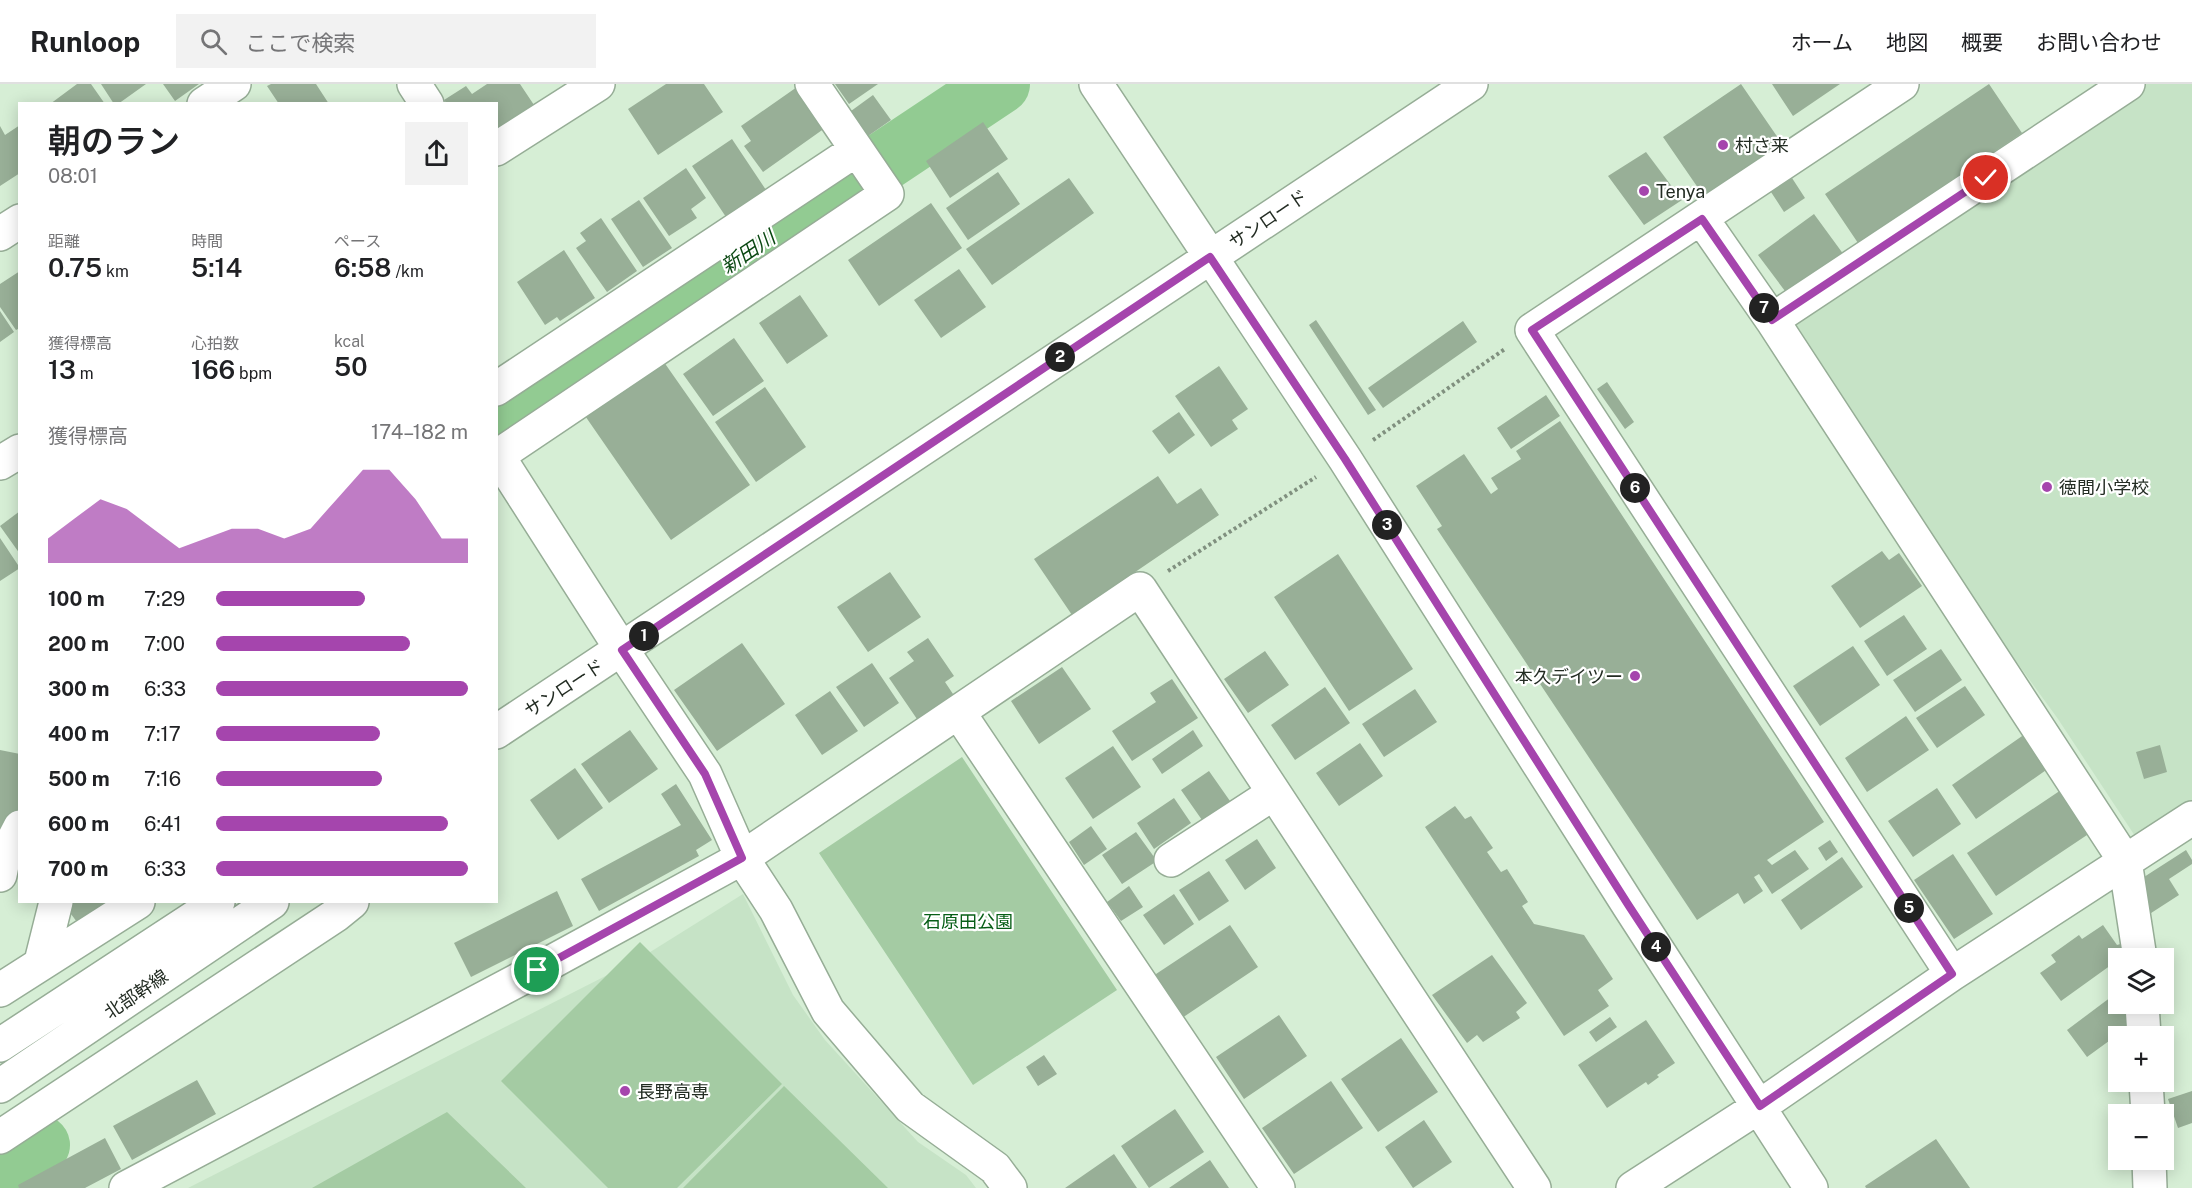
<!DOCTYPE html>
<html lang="ja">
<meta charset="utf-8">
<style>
:root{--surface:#fff;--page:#f2f2f2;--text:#202124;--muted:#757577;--line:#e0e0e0;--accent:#a545ad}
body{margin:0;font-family:"Public Sans","Noto Sans JP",sans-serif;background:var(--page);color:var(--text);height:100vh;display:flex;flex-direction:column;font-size:22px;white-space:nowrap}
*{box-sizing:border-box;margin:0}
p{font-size:20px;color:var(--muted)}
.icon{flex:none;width:33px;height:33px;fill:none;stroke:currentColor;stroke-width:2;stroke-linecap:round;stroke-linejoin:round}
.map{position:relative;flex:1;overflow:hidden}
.drawer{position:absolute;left:18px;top:18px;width:480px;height:801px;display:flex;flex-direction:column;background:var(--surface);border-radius:0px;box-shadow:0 3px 15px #0003}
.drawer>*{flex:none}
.tools{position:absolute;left:2108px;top:864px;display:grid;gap:12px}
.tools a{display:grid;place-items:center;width:66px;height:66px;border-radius:0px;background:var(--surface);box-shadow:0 3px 15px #0003;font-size:30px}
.pin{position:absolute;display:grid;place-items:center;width:51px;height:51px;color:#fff;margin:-26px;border:3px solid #fff;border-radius:50%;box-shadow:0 2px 6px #0007}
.km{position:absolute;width:30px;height:30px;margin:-15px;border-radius:50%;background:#222;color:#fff;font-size:16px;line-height:30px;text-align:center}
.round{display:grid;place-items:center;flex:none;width:63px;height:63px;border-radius:0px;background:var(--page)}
.head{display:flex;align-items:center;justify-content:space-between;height:102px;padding:0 30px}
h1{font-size:33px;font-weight:600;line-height:45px}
.metrics{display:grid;grid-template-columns:repeat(3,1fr);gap:9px;height:102px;padding:6px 30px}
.metrics div{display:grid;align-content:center}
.metrics b{font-size:26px;font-weight:600}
.metrics small{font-size:16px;font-weight:400}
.metrics p{font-size:16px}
.chart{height:168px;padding:12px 30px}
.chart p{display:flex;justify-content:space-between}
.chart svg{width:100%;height:108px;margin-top:6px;fill:var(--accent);opacity:.7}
ul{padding:0 30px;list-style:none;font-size:20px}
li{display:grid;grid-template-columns:96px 72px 1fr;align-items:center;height:45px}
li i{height:15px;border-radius:8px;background:var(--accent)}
header{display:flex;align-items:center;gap:36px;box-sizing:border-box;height:84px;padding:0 30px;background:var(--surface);border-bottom:2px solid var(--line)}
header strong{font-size:28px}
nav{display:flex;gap:33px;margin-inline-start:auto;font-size:21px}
.search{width:420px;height:54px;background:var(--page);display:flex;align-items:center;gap:15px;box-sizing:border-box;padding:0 21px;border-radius:0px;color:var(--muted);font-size:22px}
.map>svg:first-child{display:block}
.built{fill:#c6e3c6}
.green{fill:#a4cba3}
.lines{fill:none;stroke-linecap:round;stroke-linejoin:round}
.river{stroke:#92cb92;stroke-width:60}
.building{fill:#98af97}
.minor-casing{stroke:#96ad96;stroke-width:36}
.path{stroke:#80907f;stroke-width:4;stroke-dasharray:3 3;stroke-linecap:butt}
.minor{stroke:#fff;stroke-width:33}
.route-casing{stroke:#fff;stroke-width:12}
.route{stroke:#a545ad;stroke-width:8}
.poi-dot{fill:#a545ad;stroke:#fff;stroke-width:2}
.labels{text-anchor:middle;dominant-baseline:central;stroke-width:4.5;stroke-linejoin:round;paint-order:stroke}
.poi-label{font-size:18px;fill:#232c23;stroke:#fff;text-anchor:start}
.street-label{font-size:18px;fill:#232c23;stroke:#fff}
.park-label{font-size:18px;fill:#075e16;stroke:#fff}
.water-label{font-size:20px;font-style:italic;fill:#0a4812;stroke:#fff}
</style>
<header>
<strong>Runloop</strong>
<div class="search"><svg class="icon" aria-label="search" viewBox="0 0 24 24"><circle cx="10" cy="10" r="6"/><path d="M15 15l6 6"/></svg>ここで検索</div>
<nav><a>ホーム</a><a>地図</a><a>概要</a><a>お問い合わせ</a></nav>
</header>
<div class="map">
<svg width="2192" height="1104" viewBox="0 0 2192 1104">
<rect width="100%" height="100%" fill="#d6eed5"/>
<path class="built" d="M2142,0H2192V717L2135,752L2058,635L2010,569L1794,237Z
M743,810L793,911L825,956L918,1058L966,1091L976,1104H188L639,875Z"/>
<path class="green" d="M962,673L1117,906L973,1001L819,769Z
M640,858L782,1000L677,1104H608L501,997Z
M784,1002L888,1104H683Z
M447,1028L526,1104H312Z"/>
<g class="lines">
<path class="river" d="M496,336L1000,0
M7,1104L40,1061"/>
</g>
<path class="building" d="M77,0H91L105,20H50Z
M101,0H146L118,20H114Z
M163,0H199L175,17Z
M271,0H316L329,20H279L267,2Z
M487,0H520L534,21L496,47V20H447L444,16L466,2L472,10Z
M666,0H704L723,28L658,71L628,25Z
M835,0H878L849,20Z
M1741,0L1783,61L1705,114L1663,53Z
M1772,0H1840L1793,32Z
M1989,0L2022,49L1858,159L1825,110Z
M797,3L825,44L763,88L744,62L751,57L741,42Z
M873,11L891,36L868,52L851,27Z
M983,38L1008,75L950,114L926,77Z
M20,41V89L0,102V42L5,51Z
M732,55L766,106L726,133L692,82Z
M1646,68L1682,116L1644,141L1608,92Z
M686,84L706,114L691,125L697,134L669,152L643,114Z
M998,88L1020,120L968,156L946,124Z
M1069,94L1094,129L992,201L966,165Z
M1792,94L1805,114L1784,128L1771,108Z
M639,116L672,164L643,183L611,135Z
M931,119L962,164L879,222L848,176Z
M1814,130L1844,171L1788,211L1758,171Z
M601,134L637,187L607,208L576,164L586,157L580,149Z
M564,166L595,214L560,237L557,233L545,241L517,198Z
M959,185L986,223L941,254L914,216Z
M20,187V244L16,246L0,223V200Z
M800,211L828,252L787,280L759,239Z
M0,227L14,248L0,258Z
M1316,236L1376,326L1368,331L1309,241Z
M1463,237L1477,258L1383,324L1368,304Z
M734,254L764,297L713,332L683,290Z
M659,271L750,401L671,456L581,326Z
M1219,282L1248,325L1232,336L1238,345L1211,363L1175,312Z
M1607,298L1634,338L1625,345L1597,305Z
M765,303L806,363L756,398L715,338Z
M1546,311L1560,332L1511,365L1497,344Z
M1179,328L1195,351L1169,370L1152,347Z
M1560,337L1824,738L1767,776L1772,781L1795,766L1809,785L1772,810L1759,790L1754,793L1763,807L1744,820L1738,809L1697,836L1437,445L1442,442L1416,402L1464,370L1491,410L1498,405L1491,394L1521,375L1516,367Z
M1158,392L1177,420L1201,404L1219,431L1072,531L1034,475Z
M20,427V470L0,442Z
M0,454L20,484L0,497Z
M1882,467L1889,476L1899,469L1922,502L1860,544L1831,502Z
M1338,470L1413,585L1349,627L1274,513Z
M890,488L921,533L868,568L837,523Z
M1904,531L1927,565L1887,592L1864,557Z
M928,554L954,592L945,598L955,613L919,638L889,594L914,577L907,568Z
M742,559L785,620L717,667L674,606Z
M1853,562L1880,601L1820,642L1793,602Z
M1941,565L1962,596L1915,628L1893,596Z
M1265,567L1289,601L1248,629L1224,595Z
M872,579L899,619L864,643L836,603Z
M1062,583L1091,625L1039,660L1011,617Z
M1172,595L1198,634L1132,677L1112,647L1156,618L1150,609Z
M1965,602L1985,631L1937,664L1916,634Z
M1325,603L1350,639L1295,676L1271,641Z
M1415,605L1437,638L1384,673L1362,640Z
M830,607L858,647L822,671L795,631Z
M1906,632L1929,666L1867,708L1845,674Z
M630,646L658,685L609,719L581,680Z
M1193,646L1203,662L1162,690L1152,675Z
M2025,650L2049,684L1976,735L1952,701Z
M1360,659L1383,692L1339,722L1316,689Z
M2160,661L2167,688L2144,695L2136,668Z
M1113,662L1141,703L1093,735L1065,694Z
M0,666L20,670V716L13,747L0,745Z
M575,684L603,724L558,756L530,716Z
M1209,687L1230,717L1202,736L1181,706Z
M676,700L712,756L696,766L699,772L599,827L581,795L681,741L661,710Z
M1937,704L1961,740L1913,773L1888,737Z
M2061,706L2090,749L1996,812L1967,769Z
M1174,714L1191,739L1154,765L1137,739Z
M1455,722L1465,735L1471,732L1493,764L1487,768L1501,788L1507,785L1528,818L1522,822L1534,840L1584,851L1613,895L1598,906L1609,922L1564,952L1425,743Z
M1091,742L1107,765L1084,781L1069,758Z
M1136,748L1157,777L1122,800L1102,771Z
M1257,755L1276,784L1245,806L1225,776Z
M1830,756L1838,768L1826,777L1818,764Z
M2186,766L2192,776V780L2169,795L2179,811L2148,831L2130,802Z
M1953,770L1993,830L1954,855L1914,796Z
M1842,773L1863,803L1801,846L1781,816Z
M1209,787L1229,817L1199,837L1179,806Z
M1129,802L1143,823L1121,837L1107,818Z
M557,807L573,842L471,893L454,859Z
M1174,810L1194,840L1164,861L1143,831Z
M70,818H108L77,838L68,826Z
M1230,841L1258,883L1182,934L1153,892Z
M2103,841L2117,861L2124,859L2126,874H2118V876L2061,917L2040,889L2056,878L2051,871L2079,851L2082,855Z
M1492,871L1527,919L1516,928L1520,934L1483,958L1477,951L1467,959L1432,911Z
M2115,910L2118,915V920H2122L2135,938L2087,973L2067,946Z
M1279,931L1307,972L1244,1015L1216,973Z
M1610,933L1617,943L1596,958L1589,948Z
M1646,936L1675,979L1657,991L1659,993L1648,1001L1646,998L1607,1024L1578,981Z
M1401,954L1438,1008L1378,1048L1341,995Z
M1044,971L1057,990L1038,1002L1026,983Z
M197,996L216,1030L132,1076L113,1042Z
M1331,997L1363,1044L1294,1090L1262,1044Z
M2192,1007V1039L2178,1044L2168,1015Z
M1175,1025L1204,1068L1149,1104L1121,1062Z
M1424,1036L1452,1078L1413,1104L1385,1063Z
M105,1054L121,1085L85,1104H19L18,1101Z
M1936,1055L1970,1104H1866L1865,1102Z
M1114,1070L1137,1104H1065Z
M1210,1076L1229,1104H1169Z"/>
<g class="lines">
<defs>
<path id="minor" d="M414,0L427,20
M1096,0L1345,375L1629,822L1811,1104
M1902,0L1532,246L1952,890
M204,20L234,0
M496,65L598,0
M1702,135L1772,236L2125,777L2140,874
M0,150L20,137
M1772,236L2128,0
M496,305L856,66
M496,369L622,566L705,690L742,774L776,826L828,927L910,1023L995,1084L1010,1104
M496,373L887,110L812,0
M0,379L20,367
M959,629L1278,1104
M496,648L1471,0
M1171,776L1274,709
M0,791L3,776L20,743
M41,878L56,818
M0,906L138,818
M2142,920L2144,952
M0,961L218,818
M2146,998L2148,1030
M0,1002L272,818
M0,1053L336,831L352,818
M2149,1076L2150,1104
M126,1104L537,886L742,774L1140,505L1534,1104
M1633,1104L1760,1022L1952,890L2192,734"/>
</defs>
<use href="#minor" class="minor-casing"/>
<path class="path" d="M1373,356L1505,265
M1168,487L1316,393"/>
<use href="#minor" class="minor"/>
</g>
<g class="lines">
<defs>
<path id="route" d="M537,886L742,774L705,690L622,566L1210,173L1345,375L1629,822L1760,1022L1952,890L1532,246L1702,135L1772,236L1986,94"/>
</defs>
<use href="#route" class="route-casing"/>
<use href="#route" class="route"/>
</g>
<g class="poi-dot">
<circle cx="1723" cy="61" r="6"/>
<circle cx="1644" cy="107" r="6"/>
<circle cx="2047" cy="403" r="6"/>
<circle cx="1635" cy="592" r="6"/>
<circle cx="625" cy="1007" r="6"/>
</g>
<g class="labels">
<g class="poi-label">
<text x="1735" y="61">村さ来</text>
<text x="1656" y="107">Tenya</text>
<text x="2059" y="403">徳間小学校</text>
<text x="1623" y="592" text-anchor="end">本久デイツー</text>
<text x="637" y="1007">長野高専</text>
</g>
<g class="street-label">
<text transform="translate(1268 135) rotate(-34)">サンロード</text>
<text transform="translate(564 604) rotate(-33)">サンロード</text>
<text transform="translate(136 910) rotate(-34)">北部幹線</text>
</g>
<g class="park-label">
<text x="968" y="837">石原田公園</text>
</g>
<g class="water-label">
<text transform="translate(748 168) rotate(-34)">新田川</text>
</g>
</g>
</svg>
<div class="tools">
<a><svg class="icon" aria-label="layers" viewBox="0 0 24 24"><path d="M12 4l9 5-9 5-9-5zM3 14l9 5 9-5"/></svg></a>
<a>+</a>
<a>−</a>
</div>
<div class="pin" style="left:537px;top:886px;background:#1e9e55"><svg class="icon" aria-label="arrive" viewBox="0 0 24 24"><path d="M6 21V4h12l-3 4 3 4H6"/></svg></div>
<div class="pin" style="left:1986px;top:94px;background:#d93025"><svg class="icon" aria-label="check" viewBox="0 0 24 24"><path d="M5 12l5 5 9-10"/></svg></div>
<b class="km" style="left:644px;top:552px">1</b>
<b class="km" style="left:1060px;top:273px">2</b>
<b class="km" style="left:1387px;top:441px">3</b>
<b class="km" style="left:1656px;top:863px">4</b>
<b class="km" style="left:1909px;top:824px">5</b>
<b class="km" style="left:1635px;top:404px">6</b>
<b class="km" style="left:1764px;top:224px">7</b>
<section class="drawer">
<div class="head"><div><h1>朝のラン</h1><p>08:01</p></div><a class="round"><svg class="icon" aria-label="share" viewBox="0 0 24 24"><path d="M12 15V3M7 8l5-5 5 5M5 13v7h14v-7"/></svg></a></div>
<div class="metrics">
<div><p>距離</p><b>0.75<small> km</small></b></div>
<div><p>時間</p><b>5:14</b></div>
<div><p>ペース</p><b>6:58<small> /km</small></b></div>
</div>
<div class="metrics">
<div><p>獲得標高</p><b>13<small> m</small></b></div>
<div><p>心拍数</p><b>166<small> bpm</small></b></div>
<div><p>kcal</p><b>50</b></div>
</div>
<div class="chart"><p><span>獲得標高</span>174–182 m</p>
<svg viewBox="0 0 160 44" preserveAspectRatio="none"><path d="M0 44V34L10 26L20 18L30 22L40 30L50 38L60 34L70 30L80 30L90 34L100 30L110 18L120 6L130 6L140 18L150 34L160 34V44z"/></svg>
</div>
<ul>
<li><b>100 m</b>7:29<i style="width:59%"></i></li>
<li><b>200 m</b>7:00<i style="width:77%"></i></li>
<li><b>300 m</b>6:33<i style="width:100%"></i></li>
<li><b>400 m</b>7:17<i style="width:65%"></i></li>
<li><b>500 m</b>7:16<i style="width:66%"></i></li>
<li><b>600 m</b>6:41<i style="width:92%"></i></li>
<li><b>700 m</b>6:33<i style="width:100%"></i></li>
</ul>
</section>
</div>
